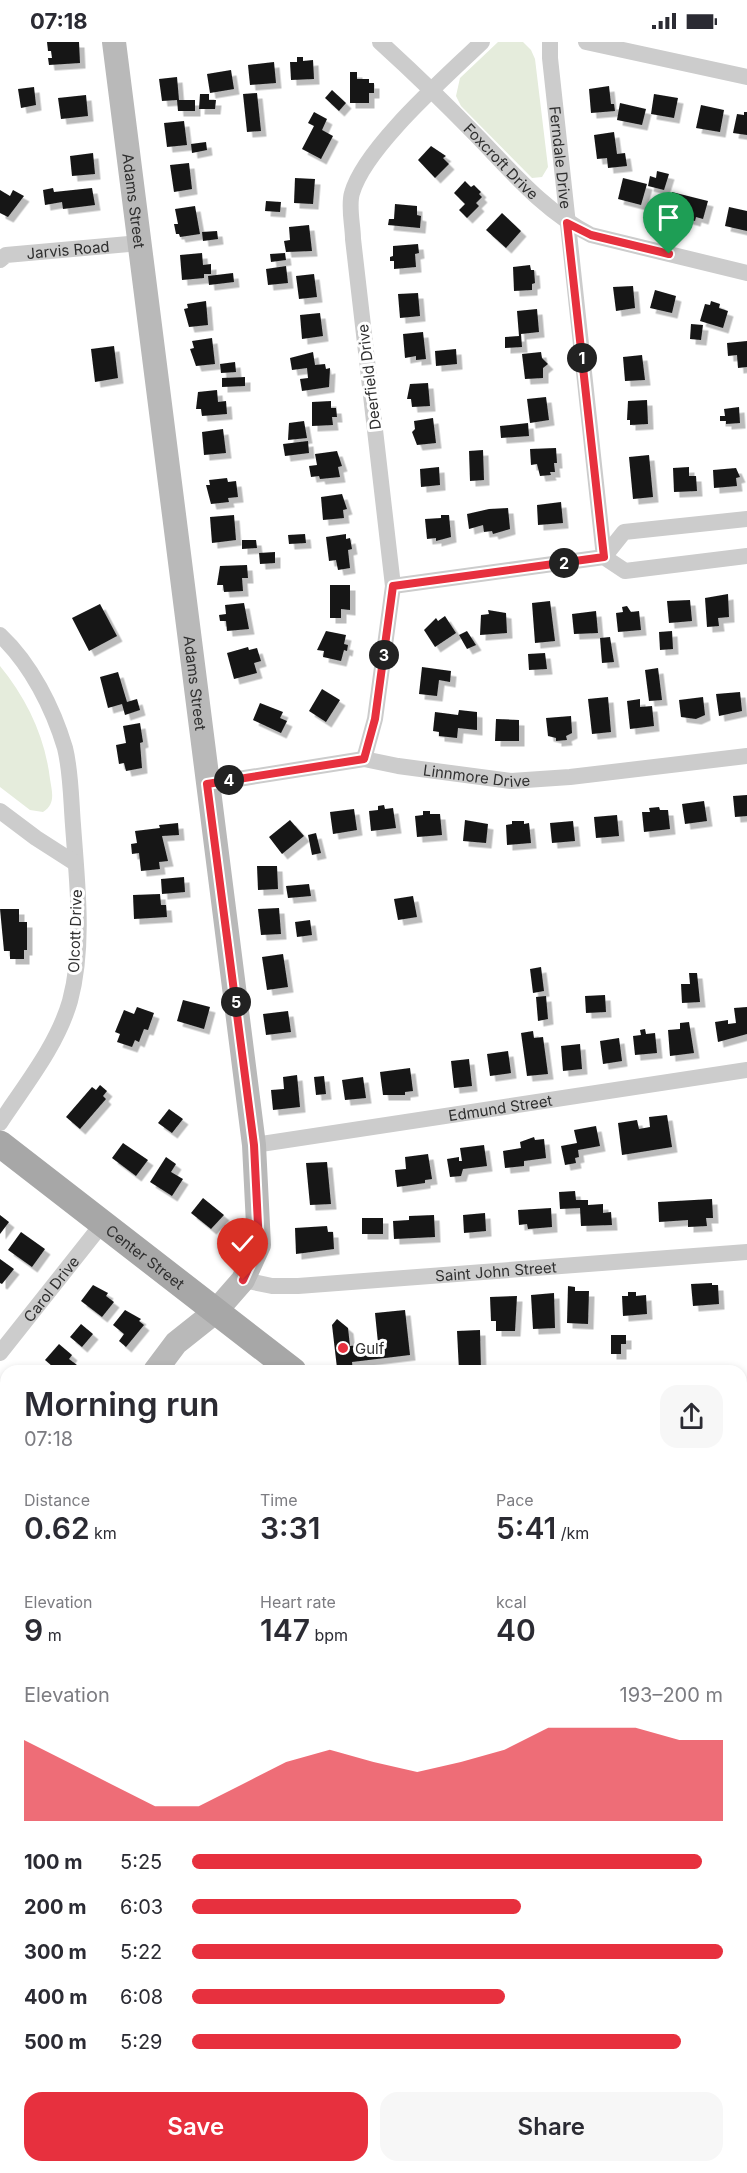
<!DOCTYPE html>
<meta charset="utf-8">
<style>
:root{--surface:#fff;--page:#f7f7f7;--text:#2b2b33;--muted:#7c7c81;--accent:#e7303e}
body{margin:0;font-family:Inter,sans-serif;background:var(--page);color:var(--text);height:100vh;display:flex;flex-direction:column;font-size:22px;white-space:nowrap}
*{box-sizing:border-box;margin:0}
p{font-size:20px;color:var(--muted)}
.icon{flex:none;width:33px;height:33px;fill:none;stroke:currentColor;stroke-width:2;stroke-linecap:round;stroke-linejoin:round}
.map{position:relative;flex:1;overflow:hidden}
.details{position:absolute;left:0px;top:1323px;width:747px;height:808px;display:flex;flex-direction:column;background:var(--surface);border-radius:18px 18px 0 0;box-shadow:0 3px 9px #0003}
.details>*{flex:none}
.pin{position:absolute;display:grid;place-items:center;width:51px;height:51px;color:#fff;margin:-62px -26px;border-radius:50% 50% 50% 0;rotate:-45deg;box-shadow:0 0 6px #0007}
.pin .icon{rotate:45deg}
.km{position:absolute;width:30px;height:30px;margin:-15px;border-radius:50%;background:#222;color:#fff;font-size:16px;line-height:30px;text-align:center}
.round{display:grid;place-items:center;flex:none;width:63px;height:63px;border-radius:18px;background:var(--page)}
.headline{display:flex;align-items:center;justify-content:space-between;height:102px;padding:0 24px}
h1{font-size:33px;font-weight:600;line-height:45px}
.metrics{display:grid;grid-template-columns:repeat(3,1fr);gap:9px;height:102px;padding:6px 24px}
.metrics div{display:grid;align-content:center}
.metrics b{font-size:30px;font-weight:600}
.metrics small{font-size:16px;font-weight:400}
.metrics p{font-size:16px}
.chart{height:168px;padding:12px 24px}
.chart p{display:flex;justify-content:space-between}
.chart svg{width:100%;height:108px;margin-top:6px;fill:var(--accent);opacity:.7}
.primary-button{display:flex;gap:12px;margin-top:auto;padding:12px 24px}
.primary-button a{flex:1;height:69px;border-radius:18px;background:var(--accent);color:#fff;font-size:24px;font-weight:600;line-height:69px;text-align:center}
.primary-button a+a{background:var(--page);color:var(--text)}
ul{padding:0 24px;list-style:none;font-size:20px}
li{display:grid;grid-template-columns:96px 72px 1fr;align-items:center;height:45px}
li i{height:15px;border-radius:8px;background:var(--accent)}
.status{display:flex;justify-content:space-between;align-items:center;height:42px;padding:0 30px;background:var(--surface);direction:ltr}
.status svg{height:16px;fill:currentColor}
.map>svg:first-child{display:block}
.green{fill:#e5ecdc}
.building{fill:#161616;filter:url(#shadow)}
.lines{fill:none;stroke-linecap:round;stroke-linejoin:round}
.street{stroke:#ccc;stroke-width:16}
.secondary{stroke:#b9b9b9;stroke-width:24}
.primary{stroke:#a7a7a7;stroke-width:27}
.route-casing{stroke:#fff;stroke-width:12}
.route{stroke:#e7303e;stroke-width:8}
.poi-dot{fill:#e7303e;stroke:#fff;stroke-width:2}
.labels{text-anchor:middle;dominant-baseline:central;stroke-width:6;stroke-linejoin:round;paint-order:stroke}
.street-label{font-size:15px;fill:#2f2f2f;stroke:#fff}
.poi-label{font-size:15px;fill:#2f2f2f;stroke:#fff;text-anchor:start}
</style>
<div class="status"><b>07:18</b><svg viewBox="0 0 49 12"><path d="M0 12V9h3v3zM5 12V6h3v6zM10 12V3h3v9zM15 12V0h3v12zM26 1h20v11H26zM47 4h2v5h-2z"/></svg></div>
<div class="map">
<svg width="747" height="2131" viewBox="0 0 747 2131">
<defs>
<filter id="shadow"><feDropShadow dx="5.5" dy="5.5" stdDeviation="0" flood-color="#0004"/></filter>
</defs>
<rect width="100%" height="100%" fill="#fff"/>
<path class="green" d="M498,0H523L531,8L535,17L548,125L542,135L532,136L461,64L456,54L460,36Z
M0,624C27,657 45,695 50,737C52,750 56,762 43,770L30,768L0,745Z
M747,1719V2012L741,2013V1720Z"/>
<path class="building" d="M47,0H79L80,21L49,23L48,16H52L51,9H48Z
M297,15H303V19L313,18L314,37L291,38L290,20H297Z
M274,20L276,41L250,43L248,23Z
M231,28L234,47L210,51L207,32Z
M350,30H357V37H369V41H374V51H369V61H350Z
M177,35L179,58H195V69H178L177,58L162,59L159,37Z
M609,44L611,62H614L615,69L591,71L589,47Z
M34,45L36,63L21,66L18,47Z
M332,48L346,61L339,69L325,56Z
M257,51L261,89L247,90L243,52Z
M200,52H209V58H216L215,67H199Z
M654,52L678,56L674,76L651,72Z
M86,53L88,74L61,77L58,56Z
M620,61L646,67L642,83L617,78Z
M701,63L724,68L720,90L696,86Z
M314,70L327,77L322,88L333,94L321,117L302,107L314,84L308,81Z
M744,70H747V93L733,91L737,72L744,73Z
M184,79L187,103L167,105L164,81Z
M614,90L617,112L625,111L627,124L608,126L607,116L597,117L594,93Z
M206,100L207,108L192,111L191,102Z
M431,104L446,114L443,116L449,122L435,136L418,118Z
M93,111L95,132L72,134L70,114Z
M189,121L192,147L174,150L170,123Z
M657,129L669,132L664,148L648,144L650,134L656,136Z
M295,136L315,137L313,162L294,161Z
M623,136L647,142L641,163L618,157Z
M465,139L471,145L474,143L481,150L479,152L482,155L476,161L479,164L467,176L459,168L465,162L454,151Z
M53,146L54,150L92,146L95,163L63,167L62,160L45,163L43,148Z
M0,148L10,154L13,148L24,154L8,175L0,171Z
M672,150L708,159L703,177L696,175L695,179L684,176L685,172L679,171L680,167L668,164Z
M266,159L281,160L280,170L265,169Z
M395,162L417,164V173L421,174L420,186L388,183L389,177H394Z
M195,164L200,192L180,195L179,192H176L174,182H178L175,167Z
M729,165L747,169V189L725,184Z
M502,171L521,189L506,206L486,188Z
M309,183L312,209L286,210L284,199L290,198L289,185Z
M217,189L218,197L203,199L202,190Z
M418,202L419,211L415,212L416,225L394,227V219H390V215L393,214V204Z
M202,211L203,223L211,222V232H204V236L182,238L180,213Z
M285,211L286,218L271,220L270,212Z
M530,223L531,228H534L535,241L532,242V248L514,249L513,225Z
M286,224L288,241L268,243L266,227Z
M233,231L234,240L209,243L208,234Z
M314,232L317,255L299,257L296,234Z
M633,244L635,266L616,269L613,245Z
M655,248L676,254L672,271L650,266Z
M418,251L420,274L400,276L398,252Z
M206,259L208,283L189,285L184,267L188,266L187,262Z
M711,259L720,262L719,266L728,269L723,286L700,279L705,262L710,263Z
M537,267L539,290L521,292L522,305L505,306V295L519,294L517,269Z
M320,271L323,294L302,297L300,273Z
M691,282L703,283L701,298L690,297Z
M423,290L426,317L416,318V314L405,316L403,292Z
M212,296L215,322L196,324L190,307L194,306L192,299Z
M747,299V325L738,326L737,313L728,314L727,301Z
M114,304L118,336L95,340L91,307Z
M456,307L457,322L436,324L435,309Z
M313,310L315,323L325,322L326,327L330,326L329,345L302,349L300,337L308,336L307,326L292,328L290,316Z
M541,310L542,316L548,322L543,326V336L525,337L522,312Z
M642,313L645,338L625,339L623,315Z
M235,320L236,330L221,331L220,322Z
M245,335V344L222,345V336Z
M428,341L430,364L412,365L411,357H407L410,342Z
M217,348L218,360L226,359L227,372L202,374L201,367H196L198,350Z
M546,355L549,378L530,381L527,357Z
M647,358L648,382L630,383V378H627L628,359Z
M331,359V366H336L337,375H332L333,383L312,384V360Z
M739,365L740,381L726,382V379H720V374H725L724,367Z
M433,376L436,401L417,403L412,390L415,387L414,379Z
M304,379L307,396L288,398L289,381Z
M528,381L529,394L501,396L500,384Z
M223,387L226,411L204,413L202,390Z
M308,399L309,411L285,414L283,402Z
M556,406L557,421H554L555,430H550L551,433L540,434L537,422L531,423L530,407Z
M483,408L484,438L470,439L469,409Z
M337,409L342,424L338,425L340,435L320,437L319,434L311,435L309,424L317,423L315,412Z
M649,413L653,455L633,457L629,415Z
M439,425L440,443L421,445L420,427Z
M689,425V434H696L697,449L674,450L673,426Z
M736,426L740,435L736,436L737,444L714,446L713,428Z
M227,436L228,440L236,439L238,455L228,456L229,460L211,462L206,443H210L209,438Z
M342,452L347,467L343,468L344,476L323,478L321,455Z
M561,460L563,481L538,483L537,463Z
M508,466L510,487L493,492L492,489L484,490L483,483L469,487L467,472L489,467Z
M234,473L236,498L212,501L210,475Z
M441,473H449L451,495L436,499V496L427,497L425,477L441,476Z
M305,492L306,501L289,502L288,493Z
M346,492V497L350,496L352,507L348,508L350,526L338,528L336,518L329,519L326,495Z
M242,498H256L257,506L242,507Z
M275,510V521L260,522L259,511Z
M247,523L248,536H242L243,549L224,550L223,543H217L220,524Z
M330,543H350V568L341,567V576H330Z
M728,552L729,575L718,576L719,584L707,585L705,556Z
M690,558L692,579L669,581L667,559Z
M550,559L555,599L535,601L532,561Z
M244,561L249,587L227,589L226,579H220L219,573L226,572L225,563Z
M100,562L117,594L89,609L72,576Z
M627,564L631,570L639,569L641,588L618,590L616,571L623,570L622,565Z
M488,568L506,571L507,591L480,593L481,573L489,572Z
M596,569L598,591L574,592L572,572Z
M445,574L456,591L435,605L424,588L436,576L438,579Z
M326,589L346,593L344,602L348,603L347,609L344,608L341,619L323,615L324,609L317,608Z
M467,589L476,603L467,607L459,593Z
M672,589L673,607L660,608L659,590Z
M610,595L614,620L602,621L600,596Z
M248,605L249,608L257,606L261,619L254,621L257,631L234,637L227,611Z
M545,611L547,627L529,628L528,612Z
M422,625L451,629L450,640L439,638L437,654L419,652Z
M658,626L662,658L649,659L645,628Z
M118,630L127,660L137,657L140,668L125,673L122,662L108,666L100,635Z
M322,647L340,658L326,680L309,669Z
M740,650L742,669L719,674L716,652Z
M608,655L611,690L592,692L588,657Z
M703,655L705,673L696,677L681,675L679,658Z
M640,657V665L652,664L654,684L630,687L627,659Z
M260,661L283,670L280,676L287,679L281,691L253,678Z
M459,668L477,670V688L458,686L457,696L439,694V690L433,689L435,670L458,673Z
M571,674L572,691L566,694L567,698L556,699V696L548,694L546,676Z
M496,677L519,678V699H495Z
M140,681L143,700L140,701L142,726L126,729L124,721L119,722L116,703L126,701L123,684Z
M747,753V774L735,775L733,754Z
M704,759L707,779L685,782L682,762Z
M384,763L385,767L393,766L396,786L371,789L369,769L378,768V764Z
M659,765L660,768H668L670,787L644,790L642,770H650L649,766Z
M354,767L357,788L333,792L330,770Z
M423,769H430V772H440L442,793L417,795L415,774L423,773Z
M617,773L619,794L596,796L594,775Z
M290,778L304,794L282,812L269,795Z
M465,778L488,782L486,801L463,799Z
M512,779H524V782L529,781L531,801L507,803L506,783L512,782Z
M573,779L575,799L552,801L550,781Z
M178,781L179,793L162,794L168,819L159,820L160,827L141,829L139,811L132,812L131,802L137,801L135,789L160,786L159,783Z
M316,791L321,811L312,813L308,793Z
M257,824H277L278,847L258,848Z
M184,835L185,850L162,852L161,837Z
M309,842L311,854L288,856L286,844Z
M160,852L161,863H166L167,875L134,877L133,853Z
M413,854L417,875L398,878L394,857Z
M279,866L281,892L261,893L258,867Z
M0,867H19V880H27V908H24V917H10V909H4Z
M310,878L312,893L297,895L295,880Z
M283,912L288,945L267,948L262,915Z
M541,925L544,949L533,951L530,927Z
M689,931H697L700,960L682,961L681,942H690Z
M605,953L606,970L586,971L585,954Z
M546,954L548,977L538,979L536,955Z
M183,958L210,965L204,987L177,979Z
M137,965L154,971L148,988L144,987L139,1000L135,998L132,1005L117,1000L120,992L115,990L124,968L134,972Z
M747,965V992L718,1000L715,980L728,978V982L736,981L734,966Z
M288,969L291,990L266,993L263,972Z
M689,980L694,1011L670,1014L668,988L680,987V981Z
M645,987L646,992L655,991L657,1011L635,1013L633,994L641,993L640,988Z
M533,989L534,996L543,995L548,1032L527,1034L521,991Z
M619,996L622,1019L603,1022L600,999Z
M580,1002L582,1027L563,1029L561,1004Z
M508,1009L511,1031L490,1034L487,1012Z
M469,1017L472,1044L454,1046L451,1019Z
M410,1026L413,1049L405,1050V1053H383L380,1030Z
M297,1033L300,1065L273,1068L271,1048L284,1047L283,1035Z
M324,1034L326,1052L316,1053L314,1035Z
M363,1035L366,1056L345,1058L342,1038Z
M100,1043L107,1049L103,1054L106,1057L80,1087L66,1075L92,1045L96,1048Z
M169,1067L183,1077L172,1091L158,1081Z
M667,1073L672,1105L622,1113L618,1081L637,1078L639,1087L650,1085L649,1075Z
M596,1084L600,1104L578,1108L579,1115L575,1116L576,1121L565,1123L561,1104L577,1101L574,1088Z
M534,1095L535,1098L544,1097L546,1116L524,1119V1124L505,1126L503,1109L521,1106L520,1100Z
M123,1101L148,1118L136,1134L112,1116Z
M484,1103L487,1124L463,1127L461,1134L450,1135L447,1117L459,1115V1119H462L460,1106Z
M428,1112L432,1137L425,1138V1141L397,1145L395,1128L406,1127L405,1115Z
M166,1115L176,1122L171,1130L183,1137L172,1154L150,1140Z
M327,1120L331,1162L310,1163L306,1121Z
M575,1149L576,1158H588V1163L603,1162V1171L611,1170L612,1183L581,1184L580,1166L560,1167L559,1150Z
M203,1156L224,1173L211,1187L191,1171Z
M712,1157L713,1176H706L707,1184L688,1185V1178L659,1180L658,1160Z
M551,1166L552,1185L528,1187L527,1182L519,1183L518,1168Z
M485,1171L486,1189L464,1191L463,1173Z
M0,1173L9,1180L0,1192Z
M434,1173L435,1195L394,1197L393,1179L409,1178V1174Z
M362,1176H383V1192H362Z
M327,1184L328,1190H333L334,1207L296,1212L295,1186Z
M21,1190L45,1207L32,1225L8,1208Z
M0,1217L14,1227L2,1242L0,1241Z
M712,1241V1243H718L719,1262L693,1264L691,1242Z
M93,1243L108,1251L106,1254L114,1260L102,1275L81,1259Z
M568,1244L575,1245V1249H589L588,1282L567,1281Z
M628,1250H636V1254L646,1253L647,1272L623,1274L622,1254H628Z
M554,1251L555,1286L533,1287L531,1253Z
M517,1254L515,1289H496V1279H491L490,1255Z
M125,1268L141,1277L139,1279L144,1283L126,1305L119,1299L124,1292L113,1283Z
M405,1268L410,1313L352,1320L353,1329L337,1326L332,1283L337,1277L348,1286L350,1304L378,1301L375,1271Z
M81,1282L93,1292L82,1305L70,1295Z
M480,1288L481,1329H459L457,1289Z
M611,1293H626V1302H621V1312H611Z
M59,1302L72,1313L69,1317L81,1326L78,1329H48L52,1324L45,1318Z
M741,1359H747V1382H741Z
M6,1372V1411L0,1406V1377Z
M744,1509L747,1510V1540L742,1539Z
M741,1615H746L747,1640H741Z
M6,2031V2055L0,2057V2032Z
M6,2085V2097L0,2098V2087Z
M569,2126H596V2130L576,2131L575,2128L569,2129Z"/>
<g class="lines">
<g class="street">
<path id="s1" d="M380,0C413,30 445,61 476,93C512,130 544,169 591,193L747,231"/>
<path id="s2" d="M550,0V16L604,515"/>
<path d="M586,0L747,35"/>
<path id="s3" d="M0,218L6,213L140,201"/>
<path d="M604,515L624,490L747,477"/>
<path d="M393,544L604,515L625,529L747,514"/>
<path d="M0,593C31,622 53,666 65,706C71,730 71,758 73,783C77,840 85,903 70,959C57,1004 25,1043 0,1081"/>
<path d="M364,717L375,677L393,544L353,197C353,184 348,164 352,151C365,105 447,34 482,0"/>
<path id="s4" d="M207,742L364,717L398,724L511,739L570,735L747,714"/>
<path d="M0,769L36,796L75,821"/>
<path id="s5" d="M254,1103L747,1028"/>
<path id="s6" d="M243,1238L272,1244H298L747,1210"/>
<path id="s7" d="M0,1311L103,1181"/>
<path d="M0,1552L6,1553"/>
<path d="M741,2024L747,2023"/>
<path d="M633,2126L634,2131"/>
<path d="M63,2131L98,2126"/>
</g>
<g class="secondary">
<path id="s8" d="M114,0L254,1103L259,1203L243,1238L215,1270L176,1301L155,1329"/>
<path d="M0,1533L6,1526"/>
<path d="M0,1773L6,1819"/>
<path d="M80,2126L82,2131"/>
</g>
<g class="primary">
<path id="s9" d="M0,1102L293,1329"/>
<path d="M741,1570H747"/>
</g>
</g>
<g class="lines">
<defs>
<path id="route" d="M243,1238L259,1203L254,1103L207,742L364,717L375,677L393,544L604,515L567,181L591,193L669,212"/>
</defs>
<use href="#route" class="route-casing"/>
<use href="#route" class="route"/>
</g>
<circle class="poi-dot" cx="343" cy="1306" r="6"/>
<g class="labels">
<g class="street-label">
<text stroke="none"><textPath href="#s2" startOffset="116">Ferndale Drive</textPath></text>
<text stroke="none"><textPath href="#s1" startOffset="170">Foxcroft Drive</textPath></text>
<text stroke="none"><textPath href="#s8" startOffset="160">Adams Street</textPath></text>
<text stroke="none"><textPath href="#s3" startOffset="70">Jarvis Road</textPath></text>
<text transform="translate(369 335) rotate(-97)">Deerfield Drive</text>
<text stroke="none"><textPath href="#s8" startOffset="646">Adams Street</textPath></text>
<text stroke="none"><textPath href="#s4" startOffset="273">Linnmore Drive</textPath></text>
<text transform="translate(75 889) rotate(-88)">Olcott Drive</text>
<text stroke="none"><textPath href="#s5" startOffset="249">Edmund Street</textPath></text>
<text stroke="none"><textPath href="#s9" startOffset="184">Center Street</textPath></text>
<text stroke="none"><textPath href="#s6" startOffset="254">Saint John Street</textPath></text>
<text stroke="none"><textPath href="#s7" startOffset="82">Carol Drive</textPath></text>
</g>
<g class="poi-label">
<text x="355" y="1306">Gulf</text>
</g>
</g>
</svg>
<div class="pin" style="left:669px;top:212px;background:#1e9e55"><svg class="icon" aria-label="arrive" viewBox="0 0 24 24"><path d="M6 21V4h12l-3 4 3 4H6"/></svg></div>
<div class="pin" style="left:243px;top:1238px;background:#d93025"><svg class="icon" aria-label="check" viewBox="0 0 24 24"><path d="M5 12l5 5 9-10"/></svg></div>
<b class="km" style="left:582px;top:316px">1</b>
<b class="km" style="left:564px;top:521px">2</b>
<b class="km" style="left:384px;top:613px">3</b>
<b class="km" style="left:229px;top:738px">4</b>
<b class="km" style="left:236px;top:960px">5</b>
<section class="details">
<div class="headline"><div><h1>Morning run</h1><p>07:18</p></div><a class="round"><svg class="icon" aria-label="share" viewBox="0 0 24 24"><path d="M12 15V3M7 8l5-5 5 5M5 13v7h14v-7"/></svg></a></div>
<div class="metrics">
<div><p>Distance</p><b>0.62<small> km</small></b></div>
<div><p>Time</p><b>3:31</b></div>
<div><p>Pace</p><b>5:41<small> /km</small></b></div>
</div>
<div class="metrics">
<div><p>Elevation</p><b>9<small> m</small></b></div>
<div><p>Heart rate</p><b>147<small> bpm</small></b></div>
<div><p>kcal</p><b>40</b></div>
</div>
<div class="chart"><p><span>Elevation</span>193–200 m</p>
<svg viewBox="0 0 160 44" preserveAspectRatio="none"><path d="M0 44V11L10 20L20 29L30 38L40 38L50 29L60 20L70 15L80 20L90 24L100 20L110 15L120 6L130 6L140 6L150 11L160 11V44z"/></svg>
</div>
<ul>
<li><b>100 m</b>5:25<i style="width:96%"></i></li>
<li><b>200 m</b>6:03<i style="width:62%"></i></li>
<li><b>300 m</b>5:22<i style="width:100%"></i></li>
<li><b>400 m</b>6:08<i style="width:59%"></i></li>
<li><b>500 m</b>5:29<i style="width:92%"></i></li>
</ul>
<div class="primary-button"><a>Save</a><a>Share</a></div>
</section>
</div>
